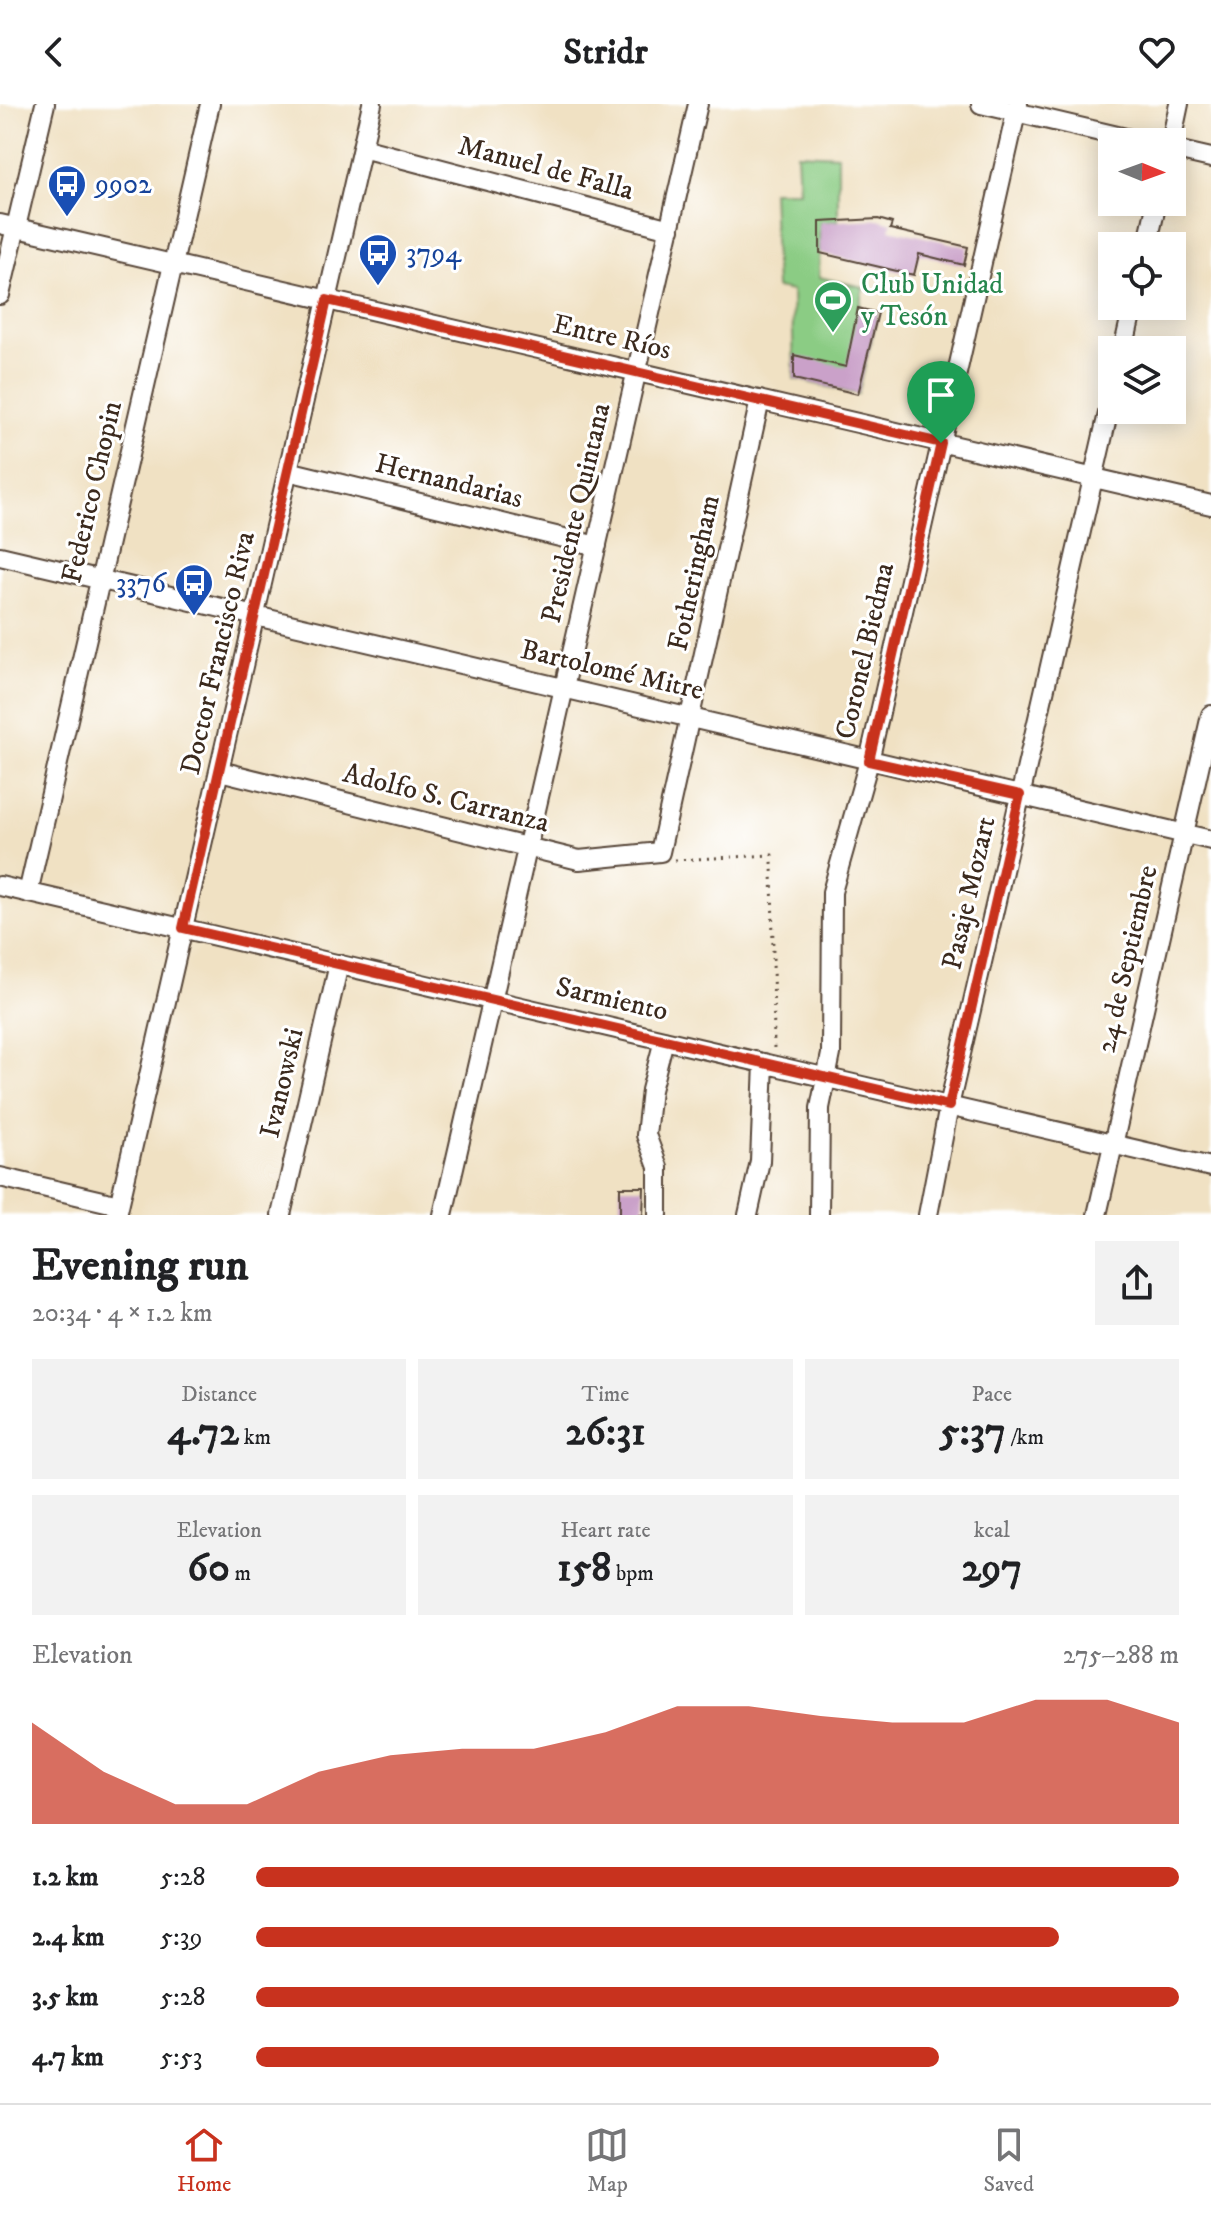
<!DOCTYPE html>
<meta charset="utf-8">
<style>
:root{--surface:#fff;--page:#f2f2f2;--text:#202124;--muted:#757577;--line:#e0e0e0;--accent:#c8321e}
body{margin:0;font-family:"IM FELL DW Pica",serif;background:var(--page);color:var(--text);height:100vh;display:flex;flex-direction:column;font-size:30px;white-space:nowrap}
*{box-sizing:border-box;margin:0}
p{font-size:26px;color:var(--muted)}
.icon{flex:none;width:44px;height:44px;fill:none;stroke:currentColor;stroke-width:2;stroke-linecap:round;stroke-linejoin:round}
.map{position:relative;height:1111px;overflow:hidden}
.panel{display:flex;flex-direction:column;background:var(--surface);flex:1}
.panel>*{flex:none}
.needle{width:52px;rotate:91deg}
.fabs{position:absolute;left:1098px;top:24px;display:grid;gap:16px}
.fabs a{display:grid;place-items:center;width:88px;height:88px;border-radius:0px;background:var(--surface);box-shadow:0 4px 20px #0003;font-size:40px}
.pin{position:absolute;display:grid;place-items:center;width:68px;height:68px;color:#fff;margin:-82px -34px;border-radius:50% 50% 50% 0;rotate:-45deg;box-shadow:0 0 8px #0007}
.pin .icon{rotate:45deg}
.round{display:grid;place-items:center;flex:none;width:84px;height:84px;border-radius:0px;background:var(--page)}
.headline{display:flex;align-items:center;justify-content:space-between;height:136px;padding:0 32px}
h1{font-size:44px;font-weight:800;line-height:60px}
.metrics{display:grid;grid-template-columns:repeat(3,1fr);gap:12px;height:136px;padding:8px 32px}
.metrics div{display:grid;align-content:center;border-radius:0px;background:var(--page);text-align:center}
.metrics b{font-size:40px;font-weight:800}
.metrics small{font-size:22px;font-weight:400}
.metrics p{font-size:22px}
.chart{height:224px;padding:16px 32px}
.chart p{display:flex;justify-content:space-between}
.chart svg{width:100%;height:144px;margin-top:8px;fill:var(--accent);opacity:.7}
ul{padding:0 32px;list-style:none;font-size:26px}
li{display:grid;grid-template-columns:128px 96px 1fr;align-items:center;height:60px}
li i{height:20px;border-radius:10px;background:var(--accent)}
header{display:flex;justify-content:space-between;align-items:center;height:104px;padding:0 32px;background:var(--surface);font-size:36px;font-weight:800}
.menu{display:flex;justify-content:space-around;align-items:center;height:112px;border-top:2px solid var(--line);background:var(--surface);font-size:22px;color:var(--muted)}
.menu a{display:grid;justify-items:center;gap:4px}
.menu .current{color:var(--accent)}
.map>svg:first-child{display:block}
.green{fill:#8bcc84;stroke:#637b51;stroke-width:2}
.building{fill:#caa1c9}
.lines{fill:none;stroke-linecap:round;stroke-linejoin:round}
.minor-casing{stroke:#564537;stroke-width:22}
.path{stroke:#564537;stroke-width:3;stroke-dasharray:2 6;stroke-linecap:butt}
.minor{stroke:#fff;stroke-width:18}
.route-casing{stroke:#fff;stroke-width:16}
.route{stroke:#c8321e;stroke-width:10}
.labels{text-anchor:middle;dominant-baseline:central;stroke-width:6;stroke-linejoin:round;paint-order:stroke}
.street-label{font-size:28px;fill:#3b2a1e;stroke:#fff}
.transit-label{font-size:28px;fill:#164399;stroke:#fff;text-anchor:start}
.leisure-label{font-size:28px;fill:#27864d;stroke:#fff;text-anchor:start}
</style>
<header><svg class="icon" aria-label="back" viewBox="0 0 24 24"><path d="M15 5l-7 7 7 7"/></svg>Stridr<svg class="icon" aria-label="heart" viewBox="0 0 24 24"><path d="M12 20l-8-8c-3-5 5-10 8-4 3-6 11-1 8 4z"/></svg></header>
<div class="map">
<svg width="1211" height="1111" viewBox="0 0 1211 1111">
<rect width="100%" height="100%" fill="#fff"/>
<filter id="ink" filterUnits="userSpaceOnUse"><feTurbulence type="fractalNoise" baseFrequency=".0125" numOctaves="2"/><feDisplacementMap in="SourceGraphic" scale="16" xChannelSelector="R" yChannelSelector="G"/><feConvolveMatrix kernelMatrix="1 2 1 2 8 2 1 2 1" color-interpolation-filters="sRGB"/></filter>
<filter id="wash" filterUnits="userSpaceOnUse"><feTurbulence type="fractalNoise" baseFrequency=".006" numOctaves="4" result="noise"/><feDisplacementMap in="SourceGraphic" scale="32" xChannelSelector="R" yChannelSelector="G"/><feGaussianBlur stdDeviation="1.8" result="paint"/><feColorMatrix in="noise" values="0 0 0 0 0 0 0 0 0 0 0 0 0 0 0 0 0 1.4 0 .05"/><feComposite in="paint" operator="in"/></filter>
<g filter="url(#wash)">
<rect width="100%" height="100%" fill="#f0e1c3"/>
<path class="green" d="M797,49L838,51V117L820,119L819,173L863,183L859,204L878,209L858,290L794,275L792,187L776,184L772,87H799Z"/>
<g id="blocks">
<path class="building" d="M878,115L892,119L890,125L968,143L964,161L919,150L914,171L820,149V118Z
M858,204L878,209L858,290L794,275V251L846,263Z
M620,1083H644L643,1111H620Z"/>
</g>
</g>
<g filter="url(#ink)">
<use href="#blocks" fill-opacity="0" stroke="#564537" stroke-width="2"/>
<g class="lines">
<defs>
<path id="minor" d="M981,0L1143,38
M1171,38L1179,0
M362,44L670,125
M1172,45L1211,54
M0,120L1211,401
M1147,142L1157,98
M0,191L45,0
M1123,246L1133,202
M288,367L597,442
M0,452L1211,736
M220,667L579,756L660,748L760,296
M0,782L1211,1063
M28,789L210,0
M0,1073L119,1101
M117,1111L372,0
M281,1111L339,860
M443,1111L698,0
M658,1111V1063L646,1031L651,986L664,936
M748,1111L760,1057L764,959
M819,1111L820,1004L831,950L832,788L869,657L1018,0
M928,1111L949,1002L1112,292
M1097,1111L1211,611"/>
</defs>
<use href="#minor" class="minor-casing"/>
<path class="path" d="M675,756L772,751L774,945"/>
<use href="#minor" class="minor"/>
</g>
</g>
<g class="lines" filter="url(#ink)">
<defs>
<path id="route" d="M327,196L941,339L869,657L1020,691L949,1002L183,824Z"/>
</defs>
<use href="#route" class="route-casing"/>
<use href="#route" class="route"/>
</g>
<defs>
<symbol id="bus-pin" viewBox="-11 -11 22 30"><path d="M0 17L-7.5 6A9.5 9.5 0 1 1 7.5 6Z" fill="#1a4fb4" stroke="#fff"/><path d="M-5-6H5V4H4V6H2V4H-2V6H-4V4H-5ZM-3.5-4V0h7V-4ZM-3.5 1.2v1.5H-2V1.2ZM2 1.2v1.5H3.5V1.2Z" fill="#fff"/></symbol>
<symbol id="stadium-pin" viewBox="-11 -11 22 30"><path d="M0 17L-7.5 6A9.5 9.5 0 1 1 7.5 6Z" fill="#2e9e5b" stroke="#fff"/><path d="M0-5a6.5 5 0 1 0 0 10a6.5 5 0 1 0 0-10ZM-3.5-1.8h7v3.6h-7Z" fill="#fff"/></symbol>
</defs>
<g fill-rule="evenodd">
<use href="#bus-pin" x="45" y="58" width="44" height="60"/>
<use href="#bus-pin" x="356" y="127" width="44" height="60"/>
<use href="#stadium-pin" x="811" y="174" width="44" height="60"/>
<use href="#bus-pin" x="172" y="457" width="44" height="60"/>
</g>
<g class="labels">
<g class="street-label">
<text transform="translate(546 64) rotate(15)">Manuel de Falla</text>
<text transform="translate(612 233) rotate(13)">Entre Ríos</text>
<text transform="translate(449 377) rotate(14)">Hernandarias</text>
<text transform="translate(92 388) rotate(-77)">Federico Chopin</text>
<text transform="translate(576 409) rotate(-77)">Presidente Quintana</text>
<text transform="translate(694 469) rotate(-78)">Fotheringham</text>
<text transform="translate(865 547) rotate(-77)">Coronel Biedma</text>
<text transform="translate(218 549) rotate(-77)">Doctor Francisco Riva</text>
<text transform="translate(612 566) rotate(13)">Bartolomé Mitre</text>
<text transform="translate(446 694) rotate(14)">Adolfo S. Carranza</text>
<text transform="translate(969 789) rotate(-77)">Pasaje Mozart</text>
<text transform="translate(1127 855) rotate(-77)">24 de Septiembre</text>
<text transform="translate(612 895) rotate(13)">Sarmiento</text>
<text transform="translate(282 979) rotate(-77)">Ivanowski</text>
</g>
<g class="transit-label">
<text x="95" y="80">9902</text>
<text x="406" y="149">3794</text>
<text x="166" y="479" text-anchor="end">3376</text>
</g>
<g class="leisure-label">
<text x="861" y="180">Club Unidad<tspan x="861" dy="32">y Tesón</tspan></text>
</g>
</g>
</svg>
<div class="fabs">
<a><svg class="needle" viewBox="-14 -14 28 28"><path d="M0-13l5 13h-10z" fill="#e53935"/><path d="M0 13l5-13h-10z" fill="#757577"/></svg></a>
<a><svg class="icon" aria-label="locate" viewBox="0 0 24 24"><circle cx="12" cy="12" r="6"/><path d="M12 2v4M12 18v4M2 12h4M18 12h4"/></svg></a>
<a><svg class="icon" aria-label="layers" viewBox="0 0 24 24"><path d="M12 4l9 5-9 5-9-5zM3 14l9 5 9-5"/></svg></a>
</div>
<div class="pin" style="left:941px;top:339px;background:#1e9e55"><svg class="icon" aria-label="arrive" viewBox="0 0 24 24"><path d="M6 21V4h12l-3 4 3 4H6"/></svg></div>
</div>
<section class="panel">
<div class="headline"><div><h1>Evening run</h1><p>20:34 · 4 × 1.2 km</p></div><a class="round"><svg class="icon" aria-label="share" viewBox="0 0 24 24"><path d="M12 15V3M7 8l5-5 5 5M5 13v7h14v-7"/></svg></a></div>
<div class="metrics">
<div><p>Distance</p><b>4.72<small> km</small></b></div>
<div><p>Time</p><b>26:31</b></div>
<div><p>Pace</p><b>5:37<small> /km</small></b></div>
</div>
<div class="metrics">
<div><p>Elevation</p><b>60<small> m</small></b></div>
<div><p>Heart rate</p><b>158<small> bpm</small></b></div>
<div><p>kcal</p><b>297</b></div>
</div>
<div class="chart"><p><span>Elevation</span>275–288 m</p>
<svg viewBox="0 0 160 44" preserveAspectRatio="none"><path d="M0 44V13L10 28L20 38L30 38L40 28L50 23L60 21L70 21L80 16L90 8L100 8L110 11L120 13L130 13L140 6L150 6L160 13V44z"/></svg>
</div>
<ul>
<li><b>1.2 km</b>5:28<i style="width:100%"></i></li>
<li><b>2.4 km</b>5:39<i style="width:87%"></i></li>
<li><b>3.5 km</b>5:28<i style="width:100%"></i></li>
<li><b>4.7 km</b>5:53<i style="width:74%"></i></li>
</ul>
</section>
<nav class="menu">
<a class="current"><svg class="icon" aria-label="home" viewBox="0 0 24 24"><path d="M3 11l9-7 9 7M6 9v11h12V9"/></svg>Home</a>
<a><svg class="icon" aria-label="map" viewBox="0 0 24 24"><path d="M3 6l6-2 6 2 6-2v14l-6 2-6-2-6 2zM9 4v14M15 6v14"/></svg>Map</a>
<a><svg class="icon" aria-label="saved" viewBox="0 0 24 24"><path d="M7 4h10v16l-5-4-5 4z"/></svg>Saved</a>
</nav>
